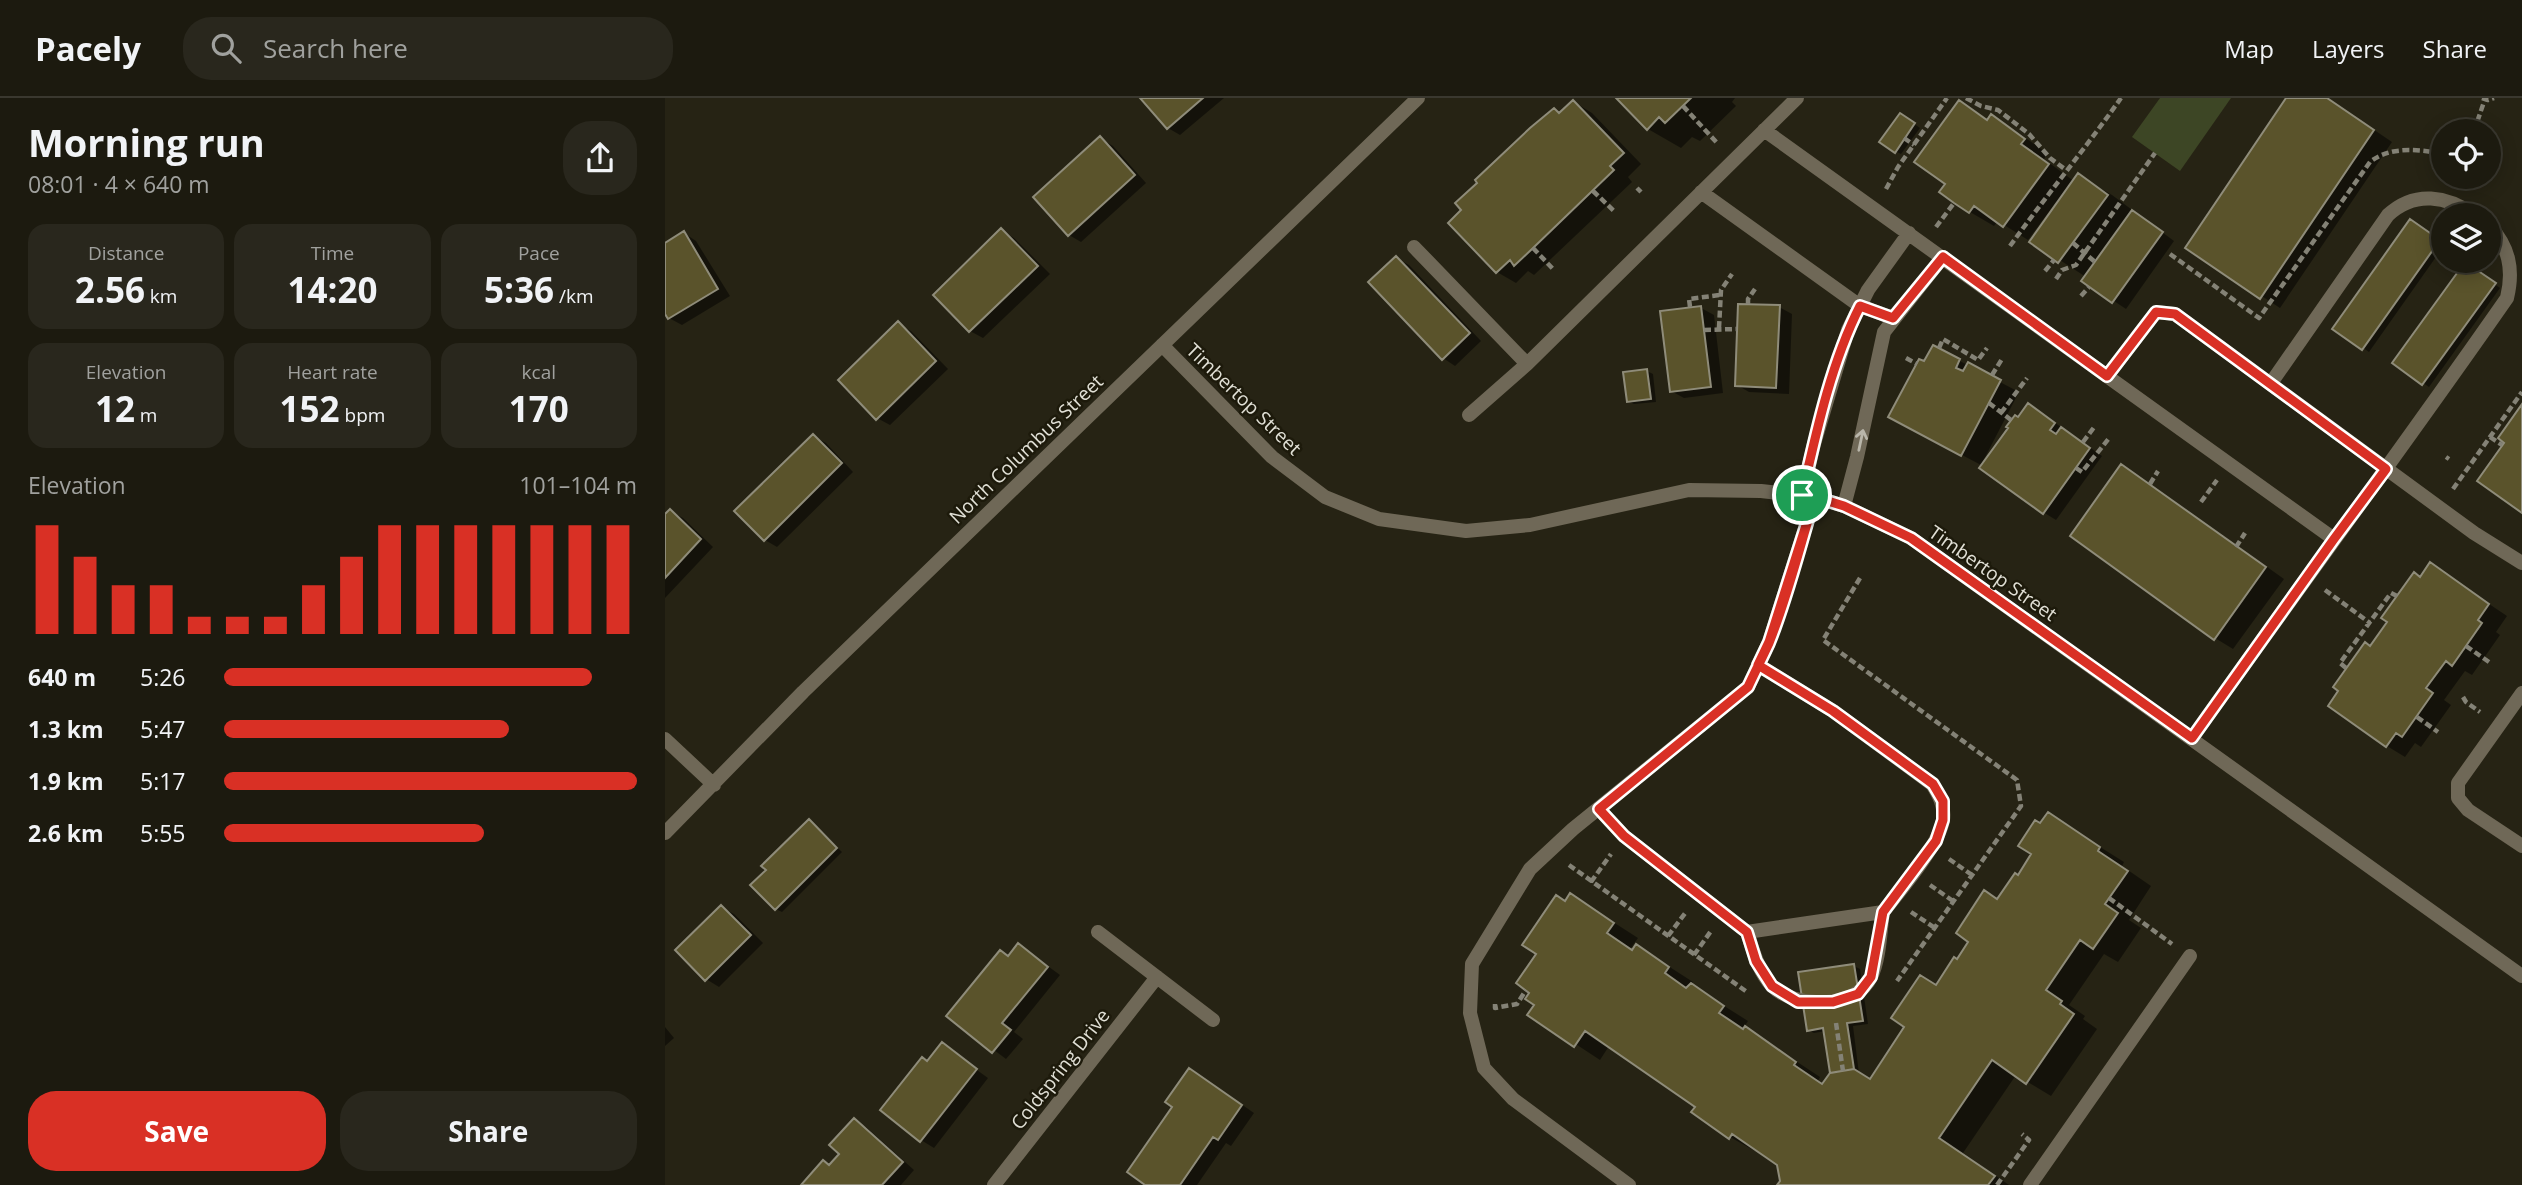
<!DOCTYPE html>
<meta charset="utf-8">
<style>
:root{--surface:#1c1a0f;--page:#29271d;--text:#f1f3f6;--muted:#a0a19e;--line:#3a382f;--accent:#d93025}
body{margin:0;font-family:"Open Sans",sans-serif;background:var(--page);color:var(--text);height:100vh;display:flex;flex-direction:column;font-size:26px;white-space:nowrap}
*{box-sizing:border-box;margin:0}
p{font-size:23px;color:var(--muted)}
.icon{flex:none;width:38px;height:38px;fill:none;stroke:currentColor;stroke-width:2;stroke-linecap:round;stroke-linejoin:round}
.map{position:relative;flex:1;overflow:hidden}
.sheet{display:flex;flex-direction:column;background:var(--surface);width:665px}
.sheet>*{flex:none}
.controls{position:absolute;left:1766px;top:21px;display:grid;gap:14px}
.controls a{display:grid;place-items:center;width:70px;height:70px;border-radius:50%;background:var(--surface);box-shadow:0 4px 18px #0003,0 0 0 2px var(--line);font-size:35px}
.pin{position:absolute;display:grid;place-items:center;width:60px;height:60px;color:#fff;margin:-30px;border:4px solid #fff;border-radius:50%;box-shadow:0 2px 7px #0007}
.round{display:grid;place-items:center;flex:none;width:74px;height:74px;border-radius:28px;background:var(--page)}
.head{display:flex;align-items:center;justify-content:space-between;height:119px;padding:0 28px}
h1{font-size:38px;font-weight:700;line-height:52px}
.metrics{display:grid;grid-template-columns:repeat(3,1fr);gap:10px;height:119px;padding:7px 28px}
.metrics div{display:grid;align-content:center;border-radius:18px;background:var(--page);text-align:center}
.metrics b{font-size:35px;font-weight:700}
.metrics small{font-size:19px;font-weight:400}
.metrics p{font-size:19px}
.chart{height:196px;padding:14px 28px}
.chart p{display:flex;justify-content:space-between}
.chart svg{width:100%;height:126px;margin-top:7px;stroke:var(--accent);stroke-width:6}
.primary-button{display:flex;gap:14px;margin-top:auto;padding:14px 28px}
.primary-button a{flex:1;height:80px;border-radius:28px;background:var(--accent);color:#fff;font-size:28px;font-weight:700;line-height:80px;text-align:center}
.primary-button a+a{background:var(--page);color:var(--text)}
ul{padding:0 28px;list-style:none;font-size:23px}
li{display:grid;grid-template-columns:112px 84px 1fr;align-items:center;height:52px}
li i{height:18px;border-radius:9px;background:var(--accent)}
header{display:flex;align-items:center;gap:42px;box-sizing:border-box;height:98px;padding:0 35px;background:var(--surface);border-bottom:2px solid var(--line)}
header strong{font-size:33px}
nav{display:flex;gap:38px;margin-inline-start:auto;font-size:24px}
.search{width:490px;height:63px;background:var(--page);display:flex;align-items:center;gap:18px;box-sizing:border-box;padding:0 24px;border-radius:28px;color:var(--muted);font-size:26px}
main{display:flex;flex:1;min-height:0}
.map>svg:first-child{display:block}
.green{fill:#3d4625}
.shadow{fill:#0007}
.building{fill:#5a532b;stroke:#8f8c7a;stroke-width:2}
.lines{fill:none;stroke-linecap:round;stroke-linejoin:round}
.path{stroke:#848276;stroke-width:4.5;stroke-dasharray:7 3.5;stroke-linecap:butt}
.service{stroke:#6f6857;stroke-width:14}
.minor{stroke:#6f6857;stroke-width:14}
.oneway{stroke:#b9b6aa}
.route-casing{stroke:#fff;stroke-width:14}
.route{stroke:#d93025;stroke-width:9}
.labels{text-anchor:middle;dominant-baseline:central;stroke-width:5;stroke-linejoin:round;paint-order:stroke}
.street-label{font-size:19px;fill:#e1e0d6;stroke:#1d1a0b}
</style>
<header>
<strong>Pacely</strong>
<div class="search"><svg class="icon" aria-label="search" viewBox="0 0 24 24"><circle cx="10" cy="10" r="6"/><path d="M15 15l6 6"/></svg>Search here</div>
<nav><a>Map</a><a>Layers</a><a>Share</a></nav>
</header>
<main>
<section class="sheet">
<div class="head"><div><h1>Morning run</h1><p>08:01 · 4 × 640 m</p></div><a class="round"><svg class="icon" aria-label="share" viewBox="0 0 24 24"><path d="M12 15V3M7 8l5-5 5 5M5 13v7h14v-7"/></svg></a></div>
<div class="metrics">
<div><p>Distance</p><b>2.56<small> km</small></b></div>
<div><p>Time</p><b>14:20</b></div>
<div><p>Pace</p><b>5:36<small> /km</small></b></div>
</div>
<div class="metrics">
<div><p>Elevation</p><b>12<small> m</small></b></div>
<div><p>Heart rate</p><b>152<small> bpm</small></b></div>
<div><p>kcal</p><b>170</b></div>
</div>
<div class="chart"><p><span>Elevation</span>101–104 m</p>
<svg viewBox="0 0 160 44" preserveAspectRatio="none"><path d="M5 44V6M15 44V17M25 44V27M35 44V27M45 44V38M55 44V38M65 44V38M75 44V27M85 44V17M95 44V6M105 44V6M115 44V6M125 44V6M135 44V6M145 44V6M155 44V6"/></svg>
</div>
<ul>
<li><b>640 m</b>5:26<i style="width:89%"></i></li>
<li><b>1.3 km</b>5:47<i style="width:69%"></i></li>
<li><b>1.9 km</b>5:17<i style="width:100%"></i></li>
<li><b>2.6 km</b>5:55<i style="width:63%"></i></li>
</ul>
<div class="primary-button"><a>Save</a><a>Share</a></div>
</section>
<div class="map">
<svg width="1857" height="1087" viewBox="0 0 1857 1087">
<rect width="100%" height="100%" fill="#262314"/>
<path class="green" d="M1495,0H1566L1515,73L1467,39Z"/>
<path class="shadow" d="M477,0H559L515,37L503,30Z
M953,0H1070L1067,4L1071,8L1035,43L1027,39L1016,50L983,31Z
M1623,0H1662L1727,44L1615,210L1522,149Z
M909,4L927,15L976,66L963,79L967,84L869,177L863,173L851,185L832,174L889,12L896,16Z
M1295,5L1324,22L1326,19L1351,33L1383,56L1379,61L1410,84L1414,78L1447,97L1509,143L1461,211L1419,183L1421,179L1367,144L1394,106L1391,104L1363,142L1333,123L1329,128L1305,114L1282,86Z
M1241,20L1255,30L1236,56L1230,53Z
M435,40L448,48L481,85L416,144L404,137Z
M1751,126L1778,145V149L1704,254L1670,230Z
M337,133L349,140L385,176L318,240L305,233L271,197Z
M19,135L31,143L65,198L17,227L4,220L0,213V147Z
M731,160L744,167L816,243L790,268L778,260Z
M1806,169L1835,190L1764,289L1729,265Z
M1114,209L1127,216L1124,296L1084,294L1072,287Z
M1036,210L1049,217L1058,295L1019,300L1006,293Z
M233,226L246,233L283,271L225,327L212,320Z
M1268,249L1354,294L1316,367L1244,329L1259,266Z
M982,273L988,276L991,304L969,306L963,303Z
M1376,315L1437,358L1391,422L1378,414L1353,321Z
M148,338L161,345L188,374L112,449L100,442Z
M1457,368L1476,379L1619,481L1568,551L1550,540Z
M5,413L18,420L48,449L0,500V418Z
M1766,467L1842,518L1831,534L1835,537L1807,577L1800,573L1779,602L1786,607L1756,649L1750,645L1740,659L1722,648L1706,550Z
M1384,717L1459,764L1457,768L1486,788L1464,822L1476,830L1453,864L1439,856L1404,907L1420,918L1418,921L1432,931L1386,998L1351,977L1298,1055L1344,1087H1114L1116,1083L1113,1066L1091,1051L1090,1053L1065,1039L1029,1014L1032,1009L944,948L935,962L865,916L872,906L866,894L873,856L906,797L973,840L965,851L968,853L972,848L1028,884L1026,887L1083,923L1079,929L1155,979L1153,983L1159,987L1167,975L1161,933L1149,935L1143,932L1189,868L1195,871L1203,926L1188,928L1194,976L1206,983L1333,803L1353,779L1368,756L1376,727Z
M144,723L177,754L117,814L111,811Z
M56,809L69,816L98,845L54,889L41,881Z
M354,847L395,877L349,934L358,941L341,961L284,918Z
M0,929L9,940L0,948Z
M277,947L323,980L269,1050L256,1042Z
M537,979L589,1015L566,1048L561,1045L532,1087H483Z
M189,1022L201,1029L249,1072L236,1087H138L159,1064L166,1068L177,1056Z"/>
<path class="building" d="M475,0H538L502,31Z
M951,0H1026L1000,25L994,19L982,32Z
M1621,0H1662L1709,32L1595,201L1520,150Z
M908,2L959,55L945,68L949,72L867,151L849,168L845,162L831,175L783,125L796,112L790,105L812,85L810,82L865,30L889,10L894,15Z
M1294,2L1322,22L1326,16L1360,41L1356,46L1384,66L1338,129L1309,108L1304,115L1289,105L1274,94L1280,86L1249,64Z
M1235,15L1250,25L1230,55L1214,44Z
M435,38L470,77L403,138L368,99Z
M1413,75L1443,97L1393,165L1364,144Z
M1467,112L1498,134L1447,205L1416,183Z
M1745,121L1775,142L1697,252L1667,231Z
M336,130L373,168L304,234L268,197Z
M19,133L53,191L3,221L0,216V145Z
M731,158L805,235L777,262L703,184Z
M1800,164L1831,185L1757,287L1727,265Z
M1073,206L1115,207L1111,290L1070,288Z
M1036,208L1046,289L1005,294L995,213Z
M233,223L271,263L211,322L173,282Z
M1268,247L1295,261L1291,270L1298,273L1303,264L1336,282L1296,358L1223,319L1254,261L1259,263Z
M982,271L986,301L962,304L958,274Z
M1363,305L1390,325L1385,332L1391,336L1396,329L1425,350L1378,416L1314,370L1343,330L1341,329L1350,317L1353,319Z
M1857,306V415L1812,383L1839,345L1833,340Z
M148,336L177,365L99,443L69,413Z
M1456,366L1601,469L1549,542L1405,438Z
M5,411L36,441L0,480V416Z
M1765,464L1824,506L1813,522L1817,525L1787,568L1781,563L1761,590L1768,595L1737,639L1731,635L1721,649L1663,608L1673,593L1668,589L1700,544L1705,548L1722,524L1716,520L1749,474L1755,479Z
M1383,714L1435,749L1433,753L1463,773L1440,806L1453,815L1428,851L1415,842L1381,892L1397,903L1395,906L1409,916L1361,986L1327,962L1274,1040L1330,1078L1323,1087H1112L1115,1083L1112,1067L1067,1036L1064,1041L1026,1014L1030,1009L920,933L909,949L862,917L869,907L860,901L864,895L851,885L871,856L857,847L891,797L900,803L905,795L949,825L942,835L967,852L971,846L1004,869L1000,875L1021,890L1026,885L1059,908L1054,915L1078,931L1080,928L1131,964L1129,967L1157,986L1165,975L1189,971L1205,981L1239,929L1226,920L1255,877L1271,887L1289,859L1292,861L1303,844L1291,835L1319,792L1332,801L1350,775L1353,777L1366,756L1353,748L1370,722L1375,725Z
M144,721L172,750L110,812L85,787L101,772L96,768Z
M56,807L86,837L40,883L10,852Z
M353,845L383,869L337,925L346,932L327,955L281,918L335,852L343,858Z
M1189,866L1198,923L1182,925L1189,971L1165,975L1158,930L1142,933L1133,874Z
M277,944L312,971L255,1044L215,1012L257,959L262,963Z
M524,970L577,1007L553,1042L548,1039L515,1087H480L462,1074L507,1009L500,1004Z
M189,1020L238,1064L217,1087H136L158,1062L164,1067L174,1056L164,1047Z"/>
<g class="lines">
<path class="path" d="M1301,0L1316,8L1333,12L1364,36L1385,60L1401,72
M1817,0L1823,2L1829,0
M1018,8L1053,46
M1809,33L1820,1
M1239,40L1249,47
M972,90L976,94
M1221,91L1233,69L1282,0
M928,93L949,113
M1271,129L1289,105
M1408,145L1430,164
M1345,148C1381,98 1420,51 1456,0
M868,150L888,171
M1505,156L1594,220L1705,64C1725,48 1754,51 1778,56
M1380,173L1389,162
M1391,181L1397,172L1411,167L1490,55
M1416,198L1424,189
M1083,206V201L1090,191
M1025,209L1024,201L1055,197
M1054,230L1056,192L1067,176
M1039,232L1072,231
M1274,250L1278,241L1313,262L1322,250
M1241,260L1252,266
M1327,277L1337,261
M1324,305L1346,322
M1336,315L1362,280
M1825,339L1837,347
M1418,344L1430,328
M1781,359L1784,361
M1411,370L1417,374L1445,339
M1485,386L1493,373
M1788,391L1857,294
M1536,404L1552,382
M1571,449L1580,435
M1195,480L1158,542L1352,682L1356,708L1232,883
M1660,492L1705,525
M1801,548L1824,564
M1681,570L1675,565L1726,495L1732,498
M1798,599L1801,604L1815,614
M1752,619L1773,634
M1284,761L1307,777
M904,767L1082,894
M926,784L946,756
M1265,787L1288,803
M1444,800L1507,846
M1246,814L1270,830
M1003,838L1021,814
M1029,857L1046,833
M830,906V910L852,906L861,892
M1171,925L1178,973
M1332,1087L1364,1042L1357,1036"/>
<path class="service" d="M1099,32L1669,441
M1036,94L1195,208L1228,220
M749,149L862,266
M1442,278L1491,214L1510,216L1809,435L1857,465
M1606,285L1723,117C1750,92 1782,98 1809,117
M804,317L862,266L1132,0
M1137,397L1149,346L1183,232L1203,192L1244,135
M1179,408L1192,359L1219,234L1278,159
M1857,595L1793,685V700L1803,712L1857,748
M1527,640C1631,493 1739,348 1842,200C1849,171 1844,149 1824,127
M934,711L959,738L1082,834L1218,814C1234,794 1275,746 1278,722C1280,708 1274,697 1267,686L1168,613L1093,567
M1082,834C1088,852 1093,873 1107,888C1129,911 1192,911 1206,879C1215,860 1215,834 1218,814
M964,1087L848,1001L819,970L805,915L807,866L865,771L908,731L1083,589L1104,544L1150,399
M1365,1087L1525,858"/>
<path class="minor" d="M497,247L607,359L660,399L714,421L801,433L865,427L1024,392L1096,393L1150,399L1179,408L1246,440L1857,878
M0,641L49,687
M0,735L138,594L753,0
M433,834L548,922
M329,1087L492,879"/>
</g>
<defs><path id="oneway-shaft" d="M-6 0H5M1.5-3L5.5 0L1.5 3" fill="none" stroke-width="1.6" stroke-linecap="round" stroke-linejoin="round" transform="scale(1.75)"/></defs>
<use class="oneway" href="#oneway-shaft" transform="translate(1196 342) rotate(-78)"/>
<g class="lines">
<defs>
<path id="route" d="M1137,397L1150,399L1104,544L1093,567L1168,613L1268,686L1278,703V722L1271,743L1218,814L1206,879L1193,896L1168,904H1133L1107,888L1091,863L1082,834L959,738L934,711L1083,589C1090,574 1097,560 1104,545C1123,498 1135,447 1150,399L1179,408L1246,440L1527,640L1669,441L1721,371L1510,216L1491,214L1442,278L1278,159L1228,220L1195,208C1166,265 1151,335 1137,397"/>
</defs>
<use href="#route" class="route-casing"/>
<use href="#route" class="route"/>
</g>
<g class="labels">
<g class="street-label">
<text transform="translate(579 301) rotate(44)">Timbertop Street</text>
<text transform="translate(361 351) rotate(-44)">North Columbus Street</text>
<text transform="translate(1328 475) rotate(35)">Timbertop Street</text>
<text transform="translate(395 971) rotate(-52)">Coldspring Drive</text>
</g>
</g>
</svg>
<div class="controls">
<a><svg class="icon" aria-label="locate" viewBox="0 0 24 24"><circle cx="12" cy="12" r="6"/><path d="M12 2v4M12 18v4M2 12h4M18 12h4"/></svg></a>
<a><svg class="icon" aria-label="layers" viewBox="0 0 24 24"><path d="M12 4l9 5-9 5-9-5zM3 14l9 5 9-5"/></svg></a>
</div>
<div class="pin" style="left:1137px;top:397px;background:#1e9e55"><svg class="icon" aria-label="arrive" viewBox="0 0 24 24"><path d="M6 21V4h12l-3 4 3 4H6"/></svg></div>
</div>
</main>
